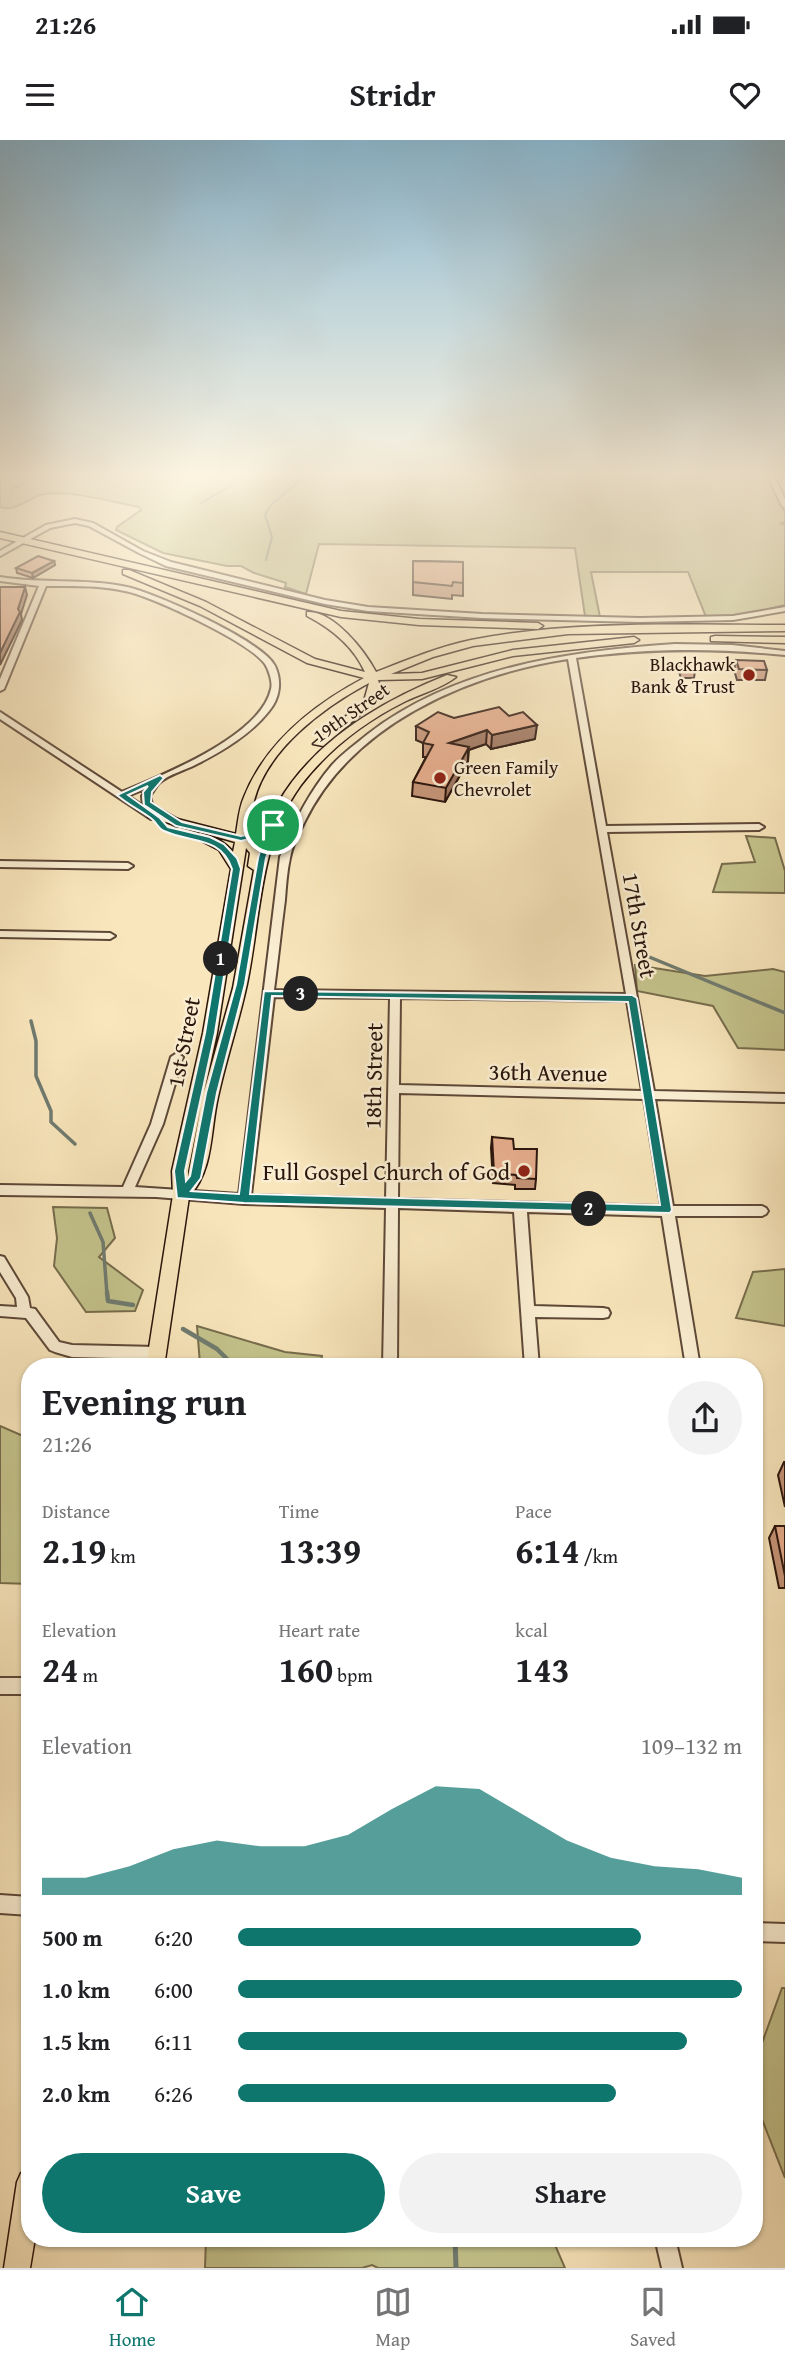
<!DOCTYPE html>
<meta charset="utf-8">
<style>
:root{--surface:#fff;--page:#f2f2f2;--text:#202124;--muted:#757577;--line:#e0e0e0;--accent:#0f766e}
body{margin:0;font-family:"Gentium Book Plus",serif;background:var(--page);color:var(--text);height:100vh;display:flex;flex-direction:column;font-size:26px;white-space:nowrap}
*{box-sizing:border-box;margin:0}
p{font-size:23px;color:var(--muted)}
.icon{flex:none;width:38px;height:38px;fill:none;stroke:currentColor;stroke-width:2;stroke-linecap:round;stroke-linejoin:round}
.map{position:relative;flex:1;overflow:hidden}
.side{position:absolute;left:21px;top:1218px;width:742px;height:889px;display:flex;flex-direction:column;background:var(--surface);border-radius:28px;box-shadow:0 2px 5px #0004}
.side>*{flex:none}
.pin{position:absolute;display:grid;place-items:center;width:60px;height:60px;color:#fff;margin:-30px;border:4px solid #fff;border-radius:50%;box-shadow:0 2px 7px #0007}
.km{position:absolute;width:35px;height:35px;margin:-18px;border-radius:50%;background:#222;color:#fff;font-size:19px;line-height:35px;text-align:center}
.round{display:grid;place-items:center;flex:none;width:74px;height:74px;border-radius:37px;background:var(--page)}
.head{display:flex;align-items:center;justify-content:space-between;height:119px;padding:0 21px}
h1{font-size:38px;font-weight:700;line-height:52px}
.metrics{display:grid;grid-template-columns:repeat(3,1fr);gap:10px;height:119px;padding:7px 21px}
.metrics div{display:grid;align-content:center}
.metrics b{font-size:35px;font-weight:700}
.metrics small{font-size:19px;font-weight:400}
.metrics p{font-size:19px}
.chart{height:196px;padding:14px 21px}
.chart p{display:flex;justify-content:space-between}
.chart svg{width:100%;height:126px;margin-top:7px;fill:var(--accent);opacity:.7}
.primary-button{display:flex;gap:14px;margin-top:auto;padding:14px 21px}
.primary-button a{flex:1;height:80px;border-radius:42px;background:var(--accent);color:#fff;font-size:28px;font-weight:700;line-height:80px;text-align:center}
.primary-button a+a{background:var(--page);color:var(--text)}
ul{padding:0 21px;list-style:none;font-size:23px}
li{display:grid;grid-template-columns:112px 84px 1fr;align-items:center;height:52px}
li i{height:18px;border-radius:9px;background:var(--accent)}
.status{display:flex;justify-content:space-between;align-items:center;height:49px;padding:0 35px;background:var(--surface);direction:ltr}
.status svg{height:19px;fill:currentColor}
header{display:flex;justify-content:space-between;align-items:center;height:91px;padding:0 21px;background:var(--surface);font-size:32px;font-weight:700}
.tabs{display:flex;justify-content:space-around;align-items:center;height:98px;border-top:2px solid var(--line);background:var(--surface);font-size:19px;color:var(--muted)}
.tabs a{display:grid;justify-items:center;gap:4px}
.tabs .selected{color:var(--accent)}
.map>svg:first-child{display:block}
.green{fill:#c4c38c;stroke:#766c4c;stroke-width:2}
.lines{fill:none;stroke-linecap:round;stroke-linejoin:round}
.stream-far3{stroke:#6f7b70;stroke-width:2}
.stream-far2{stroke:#6f7b70;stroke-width:3.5}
.stream-far1{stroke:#6f7b70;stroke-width:4.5}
.stream{stroke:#6f7b70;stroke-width:5}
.minor-casing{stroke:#5d4838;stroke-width:4}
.major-casing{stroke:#29140c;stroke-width:3}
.minor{fill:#fbefd3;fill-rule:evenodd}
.major{fill:#f9e6bc;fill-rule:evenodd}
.wall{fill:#c69579;stroke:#29140c;stroke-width:2}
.shaded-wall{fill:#a17963;stroke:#29140c;stroke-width:2}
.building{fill:#e6ad8d;stroke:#29140c;stroke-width:2}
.route{fill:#0f766e;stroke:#fff;stroke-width:2;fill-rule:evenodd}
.poi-dot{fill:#8f2418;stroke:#fbefd3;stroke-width:2.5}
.labels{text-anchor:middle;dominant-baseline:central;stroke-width:5;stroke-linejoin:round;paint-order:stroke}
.far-poi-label{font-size:19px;fill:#29140c;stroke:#fbefd3;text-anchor:end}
.far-street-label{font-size:19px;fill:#29140c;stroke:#fbefd3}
.street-label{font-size:23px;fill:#29140c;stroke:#fbefd3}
.poi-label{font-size:23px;fill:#29140c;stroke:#fbefd3;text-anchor:end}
</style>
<div class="status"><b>21:26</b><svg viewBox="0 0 49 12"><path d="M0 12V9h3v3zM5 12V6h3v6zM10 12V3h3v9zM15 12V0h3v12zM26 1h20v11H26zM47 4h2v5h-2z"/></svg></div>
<header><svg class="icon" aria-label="menu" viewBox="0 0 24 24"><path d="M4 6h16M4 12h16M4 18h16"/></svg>Stridr<svg class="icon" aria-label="heart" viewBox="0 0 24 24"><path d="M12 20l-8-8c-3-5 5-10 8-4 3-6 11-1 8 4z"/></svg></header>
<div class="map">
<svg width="785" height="2128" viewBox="0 0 785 2128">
<rect width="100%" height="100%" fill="#f9e6bc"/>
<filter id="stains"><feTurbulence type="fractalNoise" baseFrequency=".00286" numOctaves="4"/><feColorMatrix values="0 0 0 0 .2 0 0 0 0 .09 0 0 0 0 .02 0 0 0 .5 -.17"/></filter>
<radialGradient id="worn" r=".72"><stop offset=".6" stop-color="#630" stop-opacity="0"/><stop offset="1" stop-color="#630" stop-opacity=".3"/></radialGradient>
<path class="green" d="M0,332H765L785,373V383H780L785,385V465L747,474L706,477L688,432H591L600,477L585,476L575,408L319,404L306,454L285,447L286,443L254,433L241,426H227L163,413L116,390L117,387L141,370L139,367C112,362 72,350 45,354C29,356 17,373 0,367Z
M746,696L775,698L785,731V753L713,752L722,724L755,722Z
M635,825L705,836L773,829L785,832V910L738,908L713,866L637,851Z
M53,1067L107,1068L115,1098L99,1117L143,1150L135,1171L86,1172L54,1126L57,1098Z
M785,1129V1186L736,1178L753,1132Z
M197,1186L285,1212L322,1216L320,1227H204L200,1224Z
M0,1286L30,1299V1444L0,1443Z
M782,1848H785V2038L754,1959V1925Z
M206,2098H552L565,2128H378L372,2125L362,2128H205Z"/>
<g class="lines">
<path class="stream-far3" d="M12,349L47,332
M201,363L254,332
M266,420L272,397L265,375L271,365L301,340L300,332"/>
<path class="stream-far2" d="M642,814L785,873
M31,881L36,901V936L51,971V982L75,1004
M90,1073L103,1102L107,1154"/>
<path class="stream-far1" d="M107,1152L108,1161L133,1165
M183,1189L217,1209L235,1227"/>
<path class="stream" d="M455,2098L456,2128"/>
<defs>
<path id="minor" d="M766,332H772L785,359V368L782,366Z
M75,379L93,383L143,411L171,422L325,460L368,467L482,474L640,478L733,476L785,467V471L733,480L640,482L482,478L368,471L325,464L166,426L139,413L89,386L75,383L50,388L0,416V411L46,385Z
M0,437C42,444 85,438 127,447C155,453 263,501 275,526C282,541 280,558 269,571C251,594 224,610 197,624C186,630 169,634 159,643C156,646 153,652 150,656L152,665L182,682V686H176L157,675V679H151L0,579V572L122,652C163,635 261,596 271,549C273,543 269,530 265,524C251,503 152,456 125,451C99,445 72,446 46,446L4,549L0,551V539L39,446L0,441ZM147,648L142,656L143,666L128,656Z
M675,504L732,505L785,511V515C714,508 646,508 576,518L606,686L759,684L764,687L759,690L607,692L654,951L785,954V962L655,959L673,1066H762L766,1068L768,1071L766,1074L762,1076H675L700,1227H686L662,1076L527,1072L534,1166L603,1168L608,1169L610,1173L608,1177L603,1178L535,1177L539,1227H525L514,1072L398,1068L397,1227H383L386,1068L244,1064L156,1057L0,1055V1045L123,1047L151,984L171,917L177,913L183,917L163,984L135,1047L239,1054L280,717C293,684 309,652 332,625C343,613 356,604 368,594C455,527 569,511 675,504ZM568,519L626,854L274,850C278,820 281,790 285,760C286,746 287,731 290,718C292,706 298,694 304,683C351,585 465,535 568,519ZM274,857L390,858L386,1059L251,1055ZM400,858L627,861L642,951L399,945ZM399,953L644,959L661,1066L398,1059Z
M0,721L128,723L133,726L128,729L0,727Z
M0,791L110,793L115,796L110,799L0,797Z
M0,1116L4,1117L28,1157L30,1168L35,1169L59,1202L72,1205L157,1207L162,1209L164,1213L162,1217L157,1219L72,1217L55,1212L50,1210L26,1178L0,1176V1166L17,1167L16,1158L0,1132Z
M0,1538H30V1554H0Z
M0,1755L30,1757V1775L0,1773Z
M754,1783L785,1784V1802L754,1801Z
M655,2098H675L682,2128H662Z"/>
<path id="major" d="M0,392L341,471L419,479L538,483L543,486L538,489L419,485L341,477L0,398Z
M123,430H129L206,462L315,519L365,532C353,506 332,489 307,476V472C333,470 365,511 376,532C407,520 438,507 471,500C570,480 684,485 785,485V491L568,494L473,506L433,517L391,534L422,533L513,510L634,497L639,500L634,503L513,516L422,539L378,540L380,546L373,564L323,606L313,604L364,561L369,543C324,567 267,609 254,661C250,674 250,687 248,699L259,708C284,619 367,567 447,535L456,537C442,548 420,554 404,562C364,582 328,610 301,645C259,702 261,777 247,844C239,882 226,919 218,957C210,992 214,1029 189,1057L164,1227H146L173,1055L172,1031L203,893L231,729L219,710L194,697L200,693C214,697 224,701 233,712L235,702L148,677L154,673L236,694C238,682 239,668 244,657C266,602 313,565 364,538L307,523L200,466L123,434ZM246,708L250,713L248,726L254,730L233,848L204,952L217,893ZM201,966L188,1037V1031Z
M715,496L785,497V503L711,501V497Z
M30,2029V2098H35L30,2128H4L17,2042L21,2033Z"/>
</defs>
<use href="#minor" class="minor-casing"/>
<use href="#major" class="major-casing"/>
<use href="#minor" class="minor"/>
<use href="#major" class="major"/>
</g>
<path class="wall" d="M54,421L55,425L33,438L17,433L16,428Z
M413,421L463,422V456L452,455V459L413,455Z
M736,520L767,530L765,540H737L734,530Z
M679,522L695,531L694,538H681L678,529Z
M454,578L535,599L491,609L486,604L469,610L468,621L445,662L412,656L413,642L426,617H423V603L416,600V586Z
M492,997L514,1009L536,1039L535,1049H515V1045L493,1043L491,1008Z
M784,1322H785V1367L778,1335Z
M775,1386H785V1448H779L769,1398Z"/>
<path class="shaded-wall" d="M54,421L55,425L33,438L32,433Z
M25,447L27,455L21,474L22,480L0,525V513L18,469Z
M537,585L535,599L491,609L492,595Z
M487,590L486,604L468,610V621L445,662L449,603Z"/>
<path class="building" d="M38,416L54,421L32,433L16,428Z
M413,421L463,422V443L453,442L452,446L413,442Z
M0,447H25L18,469L20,472L0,513Z
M736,520L764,521L767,530L739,529Z
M679,522H693L695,531H682Z
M499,567L509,576L523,572L537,585L492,595L487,590L449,603L469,607L446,648L413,642L433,605L423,603L429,592L416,586L438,572L454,578Z
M492,997L513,999L514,1009H537L536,1039L517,1038L516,1035L494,1033Z
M775,1386H785V1436Z"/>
<linearGradient id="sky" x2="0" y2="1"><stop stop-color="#8ab8d2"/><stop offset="0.53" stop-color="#fcf4e1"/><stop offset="1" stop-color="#fcf4e1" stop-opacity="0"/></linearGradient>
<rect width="785" height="630" fill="url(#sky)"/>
<path class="route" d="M160,635L164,638L152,652L151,662L182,682L241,696L257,693L270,683L277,685L266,718L245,844L217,953L201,1038L191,1051L239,1054L264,851L632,855L637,858L672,1070L670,1073L244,1063L177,1058L174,1031L205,893L232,729C221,696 190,703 164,691C159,689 157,684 153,680C142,671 128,665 117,655ZM148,646L143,652L144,665L176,686L241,701L265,695L258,718L236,844L206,953L190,1036L186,1041L185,1031L215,893L241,729L237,718L224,704L210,697L168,687L160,678L128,655ZM272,856L628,862L660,1065L250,1054Z"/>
<g class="poi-dot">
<circle cx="749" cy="535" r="7"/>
<circle cx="440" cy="638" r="7"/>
<circle cx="524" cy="1031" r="7"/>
</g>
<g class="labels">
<g class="far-poi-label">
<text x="735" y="524">Blackhawk<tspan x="735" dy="22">Bank &amp; Trust</tspan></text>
<text x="454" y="627" text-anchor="start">Green Family<tspan x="454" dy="22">Chevrolet</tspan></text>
</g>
<g class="far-street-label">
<text transform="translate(351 572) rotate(-35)">19th Street</text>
</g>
<g class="street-label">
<text transform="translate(640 785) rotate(80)">17th Street</text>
<text transform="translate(183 902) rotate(-79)">1st Street</text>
<text transform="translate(548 932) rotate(1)">36th Avenue</text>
<text transform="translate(373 936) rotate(-89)">18th Street</text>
</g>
<g class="poi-label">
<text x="510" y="1031">Full Gospel Church of God</text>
</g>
</g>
<rect width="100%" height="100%" filter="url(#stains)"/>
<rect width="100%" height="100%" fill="url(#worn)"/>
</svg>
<div class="pin" style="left:273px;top:685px;background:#1e9e55"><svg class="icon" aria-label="arrive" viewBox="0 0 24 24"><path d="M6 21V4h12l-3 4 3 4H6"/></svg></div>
<b class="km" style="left:221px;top:819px">1</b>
<b class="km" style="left:589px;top:1069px">2</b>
<b class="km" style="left:301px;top:854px">3</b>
<section class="side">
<div class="head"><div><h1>Evening run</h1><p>21:26</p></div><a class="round"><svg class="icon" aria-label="share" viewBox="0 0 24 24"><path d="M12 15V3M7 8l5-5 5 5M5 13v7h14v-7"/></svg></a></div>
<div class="metrics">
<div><p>Distance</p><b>2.19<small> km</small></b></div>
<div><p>Time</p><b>13:39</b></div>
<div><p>Pace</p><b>6:14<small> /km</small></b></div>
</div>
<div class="metrics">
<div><p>Elevation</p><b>24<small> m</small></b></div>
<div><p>Heart rate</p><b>160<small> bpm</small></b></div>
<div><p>kcal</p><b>143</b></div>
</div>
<div class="chart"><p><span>Elevation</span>109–132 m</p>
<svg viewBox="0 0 160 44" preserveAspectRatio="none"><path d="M0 44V38L10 38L20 34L30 28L40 25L50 27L60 27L70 23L80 14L90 6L100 7L110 16L120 25L130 31L140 34L150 35L160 38V44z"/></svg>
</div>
<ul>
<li><b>500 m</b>6:20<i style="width:80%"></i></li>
<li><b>1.0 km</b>6:00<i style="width:100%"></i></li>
<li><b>1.5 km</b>6:11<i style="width:89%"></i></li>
<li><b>2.0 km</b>6:26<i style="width:75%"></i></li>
</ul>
<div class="primary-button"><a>Save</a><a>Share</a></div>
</section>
</div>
<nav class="tabs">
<a class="selected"><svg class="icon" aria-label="home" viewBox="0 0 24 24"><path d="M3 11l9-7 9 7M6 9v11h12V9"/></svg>Home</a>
<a><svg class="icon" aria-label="map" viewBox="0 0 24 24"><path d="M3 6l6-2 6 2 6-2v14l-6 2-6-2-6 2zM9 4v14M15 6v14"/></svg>Map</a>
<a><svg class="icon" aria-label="saved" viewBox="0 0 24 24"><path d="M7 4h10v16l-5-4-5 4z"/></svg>Saved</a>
</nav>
